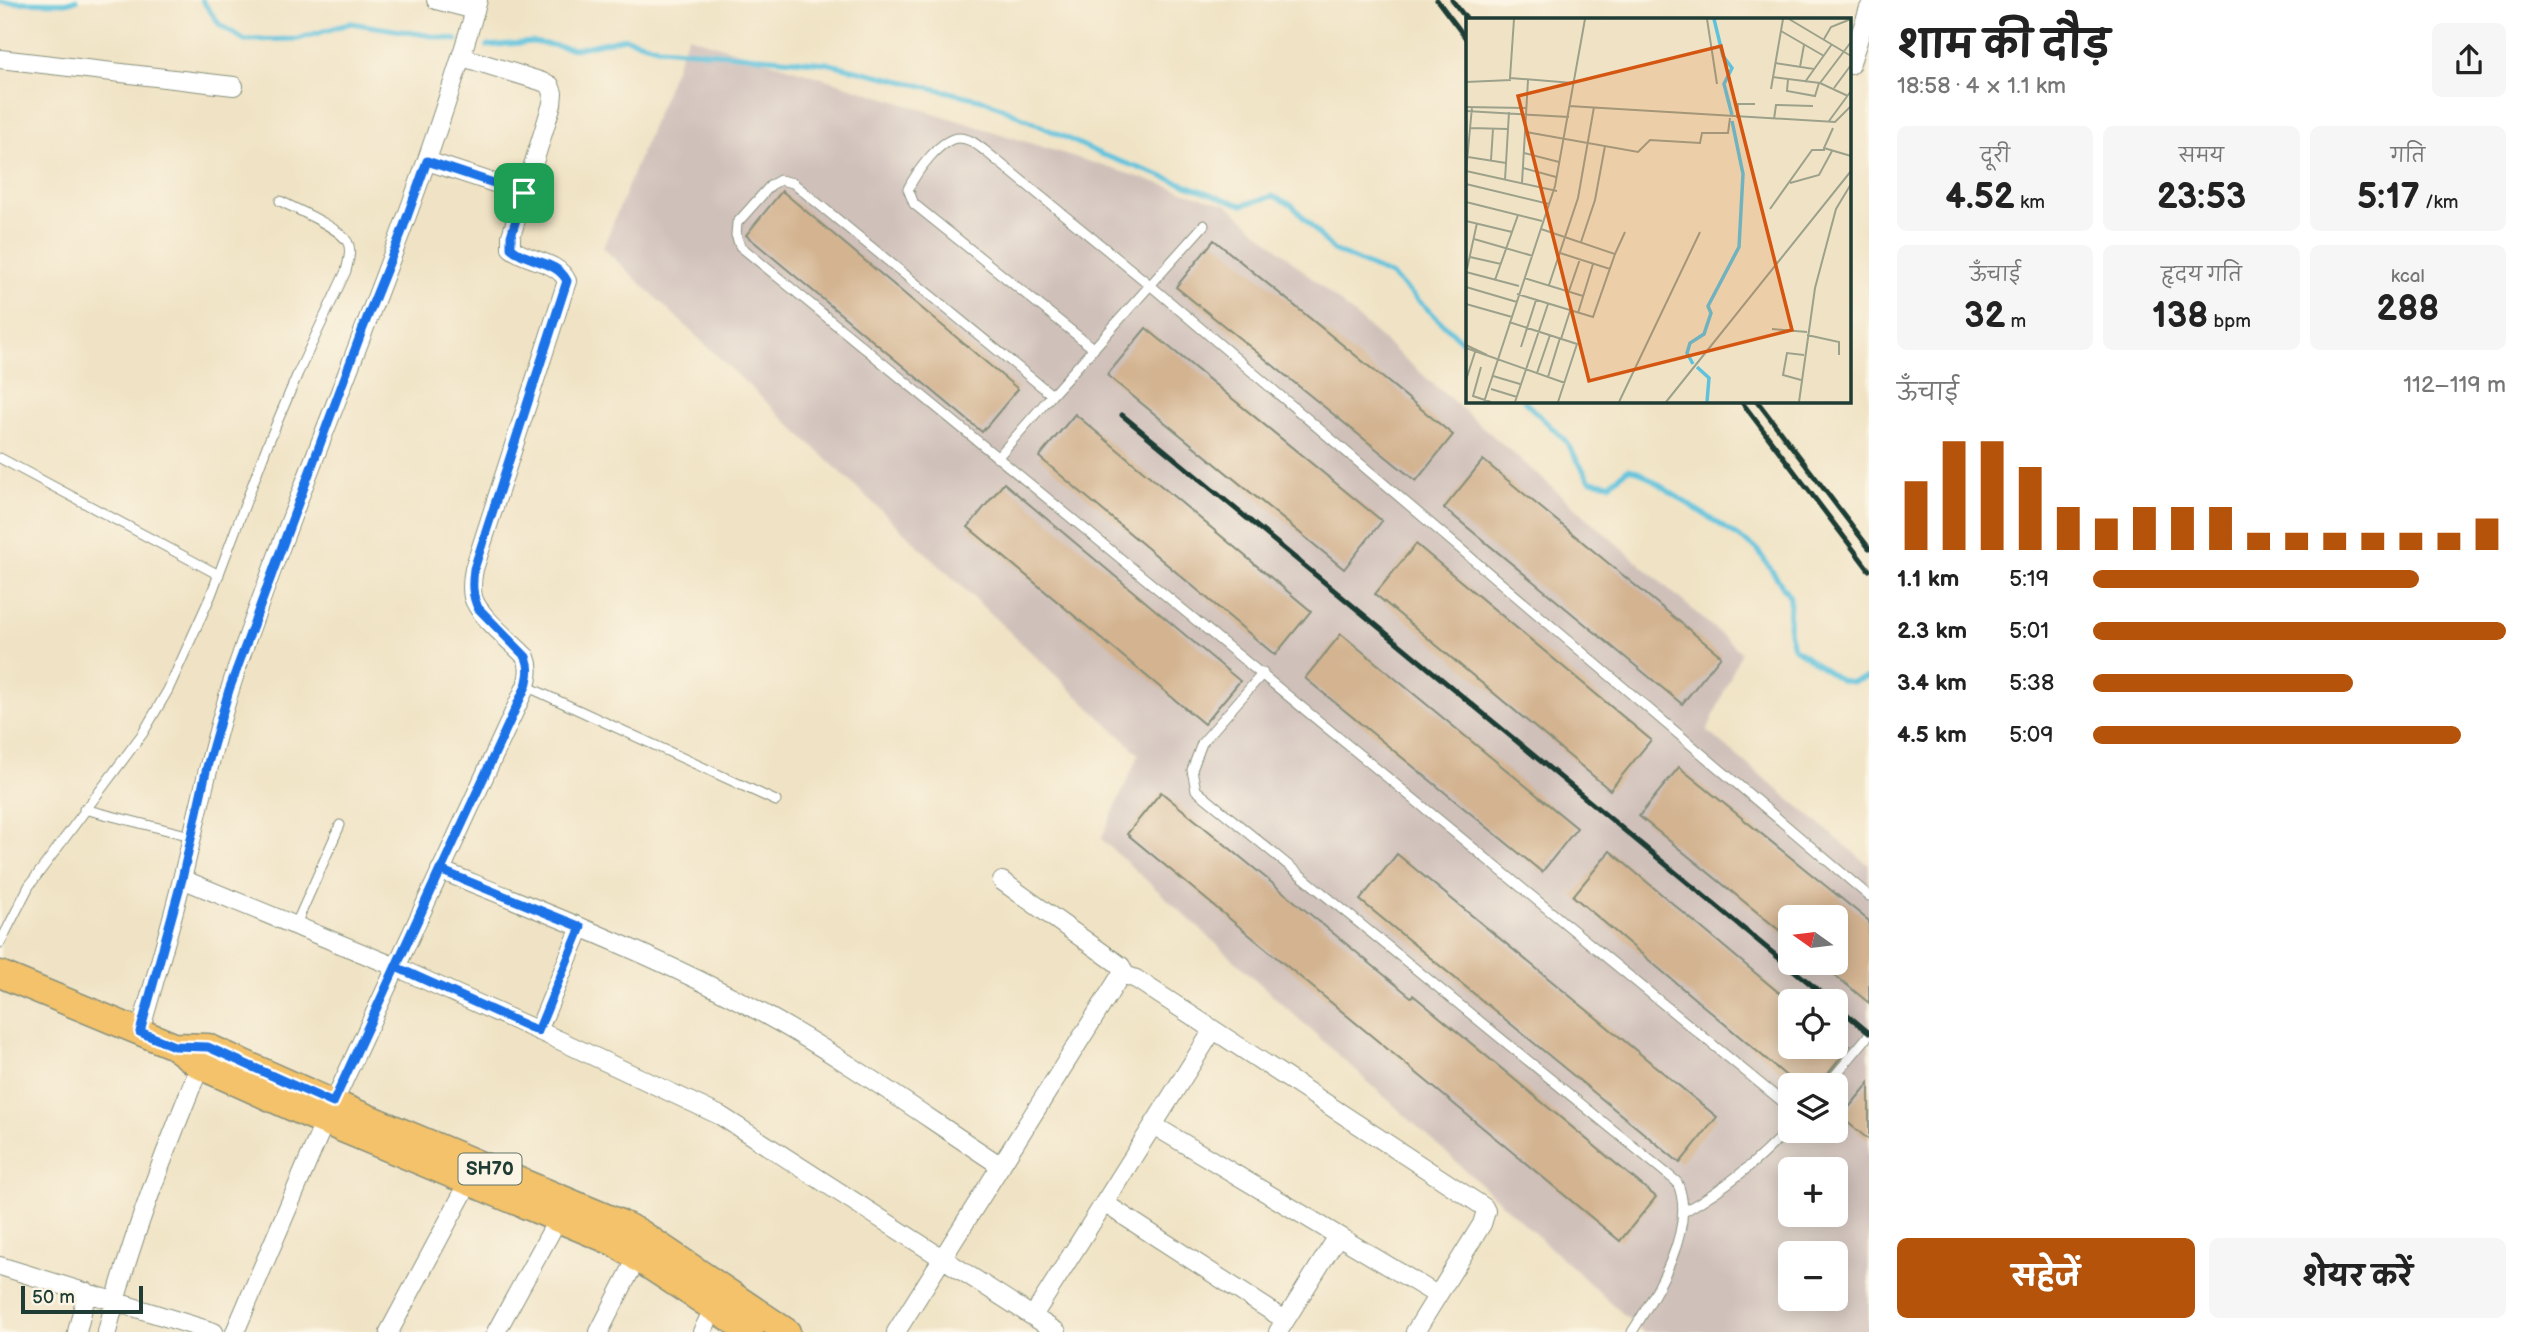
<!DOCTYPE html>
<html lang="hi">
<meta charset="utf-8">
<style>
:root{--surface:#fff;--page:#f6f6f6;--text:#222;--muted:#767676;--accent:#b45309}
body{margin:0;font-family:"Balsamiq Sans","Playpen Sans Deva",sans-serif;background:var(--page);color:var(--text);height:100vh;display:flex;flex-direction:column;font-size:26px;white-space:nowrap}
*{box-sizing:border-box;margin:0}
p{font-size:23px;color:var(--muted)}
.icon{flex:none;width:38px;height:38px;fill:none;stroke:currentColor;stroke-width:2;stroke-linecap:round;stroke-linejoin:round}
.map{position:relative;flex:1;overflow:hidden}
.sheet{display:flex;flex-direction:column;background:var(--surface);width:665px}
.sheet>*{flex:none}
.needle{width:46px;rotate:284deg}
.buttons{position:absolute;left:1778px;top:905px;display:grid;gap:14px}
.buttons a{display:grid;place-items:center;width:70px;height:70px;border-radius:10px;background:var(--surface);box-shadow:0 4px 18px #0003;font-size:35px}
.scale{position:absolute;left:21px;bottom:18px;width:122px;box-sizing:border-box;padding-left:7px;border:4px solid #1f3d34;border-top:0;font-size:19px;line-height:24px;white-space:nowrap;color:#1f3d34;-webkit-text-stroke:5px #fcf5e5;paint-order:stroke}
.pin{position:absolute;display:grid;place-items:center;width:60px;height:60px;color:#fff;margin:-30px;border-radius:14px;box-shadow:0 4px 10px #0006}
.round{display:grid;place-items:center;flex:none;width:74px;height:74px;border-radius:10px;background:var(--page)}
.headline{display:flex;align-items:center;justify-content:space-between;height:119px;padding:0 28px}
h1{font-size:38px;font-weight:700;line-height:52px}
.stats{display:grid;grid-template-columns:repeat(3,1fr);gap:10px;height:119px;padding:7px 28px}
.stats div{display:grid;align-content:center;border-radius:10px;background:var(--page);text-align:center}
.stats b{font-size:35px;font-weight:700}
.stats small{font-size:19px;font-weight:400}
.stats p{font-size:19px}
.chart{height:196px;padding:14px 28px}
.chart p{display:flex;justify-content:space-between}
.chart svg{width:100%;height:126px;margin-top:7px;stroke:var(--accent);stroke-width:6}
.action{display:flex;gap:14px;margin-top:auto;padding:14px 28px}
.action a{flex:1;height:80px;border-radius:10px;background:var(--accent);color:#fff;font-size:28px;font-weight:700;line-height:80px;text-align:center}
.action a+a{background:var(--page);color:var(--text)}
ul{padding:0 28px;list-style:none;font-size:23px}
li{display:grid;grid-template-columns:112px 84px 1fr;align-items:center;height:52px}
li i{height:18px;border-radius:9px;background:var(--accent)}
main{display:flex;flex:1;min-height:0}
.map>svg:first-child{display:block}
.industrial{fill:#cfc0ba;fill-rule:evenodd}
.lines{fill:none;stroke-linecap:round;stroke-linejoin:round}
.stream{stroke:#5fc2dd;stroke-width:5}
.building{fill:#d3b390}
.service-casing{stroke:#88907c;stroke-width:11}
.minor-casing{stroke:#88907c;stroke-width:20}
.primary-casing{stroke:#88907c;stroke-width:29}
.service{stroke:#fff;stroke-width:9}
.minor{stroke:#fff;stroke-width:18}
.primary{stroke:#f3c26a;stroke-width:26}
.rail{stroke:#1f3d34;stroke-width:5}
.route-casing{stroke:#fff;stroke-width:14}
.route{stroke:#1a73e8;stroke-width:9}
.labels{text-anchor:middle;dominant-baseline:central;stroke-width:5;stroke-linejoin:round;paint-order:stroke}
.shield{fill:#fcf5e5;stroke:#617469;stroke-width:2}
.shield-label{font-size:19px;font-weight:bold;fill:#1f3d34}
.inset-river{fill:none;stroke:#5fc2dd;stroke-width:3.5}
.inset-road{fill:none;stroke:#9ca18b;stroke-width:2}
.view{fill:#d45610;fill-opacity:0.15;stroke:#d45610;stroke-width:3.5}
.inset-edge{fill:none;stroke:#1f3d34;stroke-width:3.5}
</style>
<main>
<div class="map">
<svg width="1869" height="1332" viewBox="0 0 1869 1332">
<rect width="100%" height="100%" fill="#fcf5e5"/>
<filter id="ink" filterUnits="userSpaceOnUse"><feTurbulence type="fractalNoise" baseFrequency=".0143" numOctaves="2"/><feDisplacementMap in="SourceGraphic" scale="14" xChannelSelector="R" yChannelSelector="G"/><feConvolveMatrix kernelMatrix="1 2 1 2 8 2 1 2 1" color-interpolation-filters="sRGB"/></filter>
<filter id="wash" filterUnits="userSpaceOnUse"><feTurbulence type="fractalNoise" baseFrequency=".00686" numOctaves="4" result="noise"/><feDisplacementMap in="SourceGraphic" scale="28" xChannelSelector="R" yChannelSelector="G"/><feGaussianBlur stdDeviation="1.57" result="paint"/><feColorMatrix in="noise" values="0 0 0 0 0 0 0 0 0 0 0 0 0 0 0 0 0 1.4 0 .05"/><feComposite in="paint" operator="in"/></filter>
<g filter="url(#wash)">
<rect width="100%" height="100%" fill="#f0e3c5"/>
<path class="industrial" d="M688,36L1228,205L1741,652L1707,731L1869,865V1332H1643L1101,839L1139,754L603,248ZM1790,917H1836V962H1790ZM1790,1001H1836V1046H1790ZM1790,1085H1836V1130H1790ZM1790,1169H1836V1214H1790ZM1790,1253H1836V1298H1790Z"/>
<g class="lines">
<path class="stream" d="M202,0L220,25L245,40L298,39L351,23L457,40
M0,2L66,3L76,0
M487,46L533,42L575,49L625,38L661,48L826,63L987,101L1103,155L1242,205L1273,196L1292,205L1333,250L1392,276L1468,347
M1524,401L1565,440L1590,481L1610,484L1628,469L1638,471L1757,549L1790,597L1789,632L1793,647L1840,680L1851,682L1869,677"/>
</g>
<g id="blocks">
<path class="building" d="M782,191L1018,389L982,432L746,235Z
M1214,240L1453,435L1416,481L1176,287Z
M1146,328L1382,521L1344,569L1107,375Z
M1075,414L1311,611L1275,655L1039,457Z
M1483,460L1721,656L1682,704L1444,508Z
M1004,483L1240,681L1204,724L968,527Z
M1416,544L1651,740L1610,790L1375,594Z
M1341,634L1577,828L1542,872L1305,678Z
M1679,767L1869,921V1003L1819,962H1836V917H1790V939L1639,816Z
M1161,792L1411,997L1413,995L1656,1197L1620,1241L1127,834Z
M1610,851L1790,1002V1046H1850L1819,1085H1797L1573,896Z
M1397,854L1717,1117L1680,1163L1360,900Z
M1869,1083V1140L1841,1117Z"/>
</g>
</g>
<g filter="url(#ink)">
<use href="#blocks" fill-opacity="0" stroke="#88907c" stroke-width="2"/>
<g class="lines">
<defs>
<path id="service" d="M1204,225L1052,395L793,183L780,180L771,185L737,223L736,235L740,246L1790,1108
M1094,349L914,204L908,189C916,173 940,138 959,138C969,138 976,144 984,150L1150,285L1869,896
M0,458L219,575
M997,458L1052,395
M1263,673L1202,743L1192,770L1196,790L1677,1182C1698,1227 1656,1294 1632,1332
M526,686L776,801
M84,809L191,836
M296,924L340,825
M0,943L29,886L143,733L168,690L211,595L267,446L298,373L346,271C348,262 352,251 348,243C341,228 296,209 280,201
M1827,1085L1869,1035
M1685,1211C1728,1186 1755,1164 1790,1127"/>
<path id="minor" d="M436,0L475,10
M0,59L234,86
M1850,65L1869,8
M427,161L525,193
M440,870C549,914 661,957 764,1014C846,1059 923,1115 1001,1166
M182,879L396,967L561,1041L721,1116L1057,1332
M1002,881L1121,966L1125,975
M538,1031L581,927
M140,1032C154,981 170,930 182,879C201,801 217,723 244,647C320,430 415,221 478,0
M1153,1125L1437,1295
M1104,1203L1285,1320
M0,1266L214,1332
M1033,1316L1213,1030
M77,1332L87,1292
M107,1332C130,1239 167,1147 203,1058
M235,1332L325,1121L526,686C529,675 530,667 526,657C512,642 478,616 473,597C471,588 472,579 474,569L567,281C557,260 528,262 511,248V236L552,104L553,93L550,85L540,81L462,57
M389,1332L469,1182
M496,1332L558,1219
M599,1332L642,1248
M702,1332L714,1308
M896,1332L1119,978L1125,975L1136,979L1484,1207L1486,1211L1482,1224L1415,1332
M1278,1332L1338,1236"/>
<path id="primary" d="M0,974L174,1046L200,1066L302,1112L613,1242L750,1332
M174,1046L208,1047L333,1103L620,1223L639,1232L787,1332"/>
</defs>
<use href="#service" class="service-casing"/>
<use href="#minor" class="minor-casing"/>
<use href="#primary" class="primary-casing"/>
<use href="#service" class="service"/>
<use href="#minor" class="minor"/>
<use href="#primary" class="primary"/>
<path class="rail" d="M1437,0L1468,41
M1452,0L1468,21
M1741,401L1869,570
M1757,401L1869,548
M1122,415L1831,1001
M1836,1005L1869,1033"/>
</g>
</g>
<g class="lines" filter="url(#ink)">
<defs>
<path id="route" d="M524,193L511,236V248C528,263 557,260 567,281L474,569C472,584 472,595 478,608L526,657C530,667 529,675 526,686L396,967L538,1031L581,927L440,870L333,1103L208,1047L174,1046L140,1032L182,879L207,767L229,690L363,328L402,231L427,161L524,193"/>
</defs>
<use href="#route" class="route-casing"/>
<use href="#route" class="route"/>
</g>
<g class="labels">
<rect class="shield" x="458.5" y="1153.5" width="63" height="31" rx="5"/>
<g class="shield-label">
<text x="490" y="1169">SH70</text>
</g>
</g>
<g transform="translate(1466 18)">
<rect width="385" height="385" fill="#f0e3c5"/>
<path class="inset-river" d="M248,1L257,38L266,50L258,66L266,97M227,346L221,335L224,325L238,316L245,295L242,288L273,229L277,156L266,103M231,349L243,360L241,384"/>
<path class="inset-road" d="M48,1L44,60L107,65M241,1L251,66M323,1L385,38M315,13L358,38M358,21L365,9L385,1M309,45L348,51M334,49L338,27M307,59L354,65L382,78M322,61L321,73L349,78L353,65M0,64L45,62M339,64L366,26M354,65L385,24M368,70L385,47M305,71L317,1M103,88L369,104L385,88M0,89L61,90M0,93L103,99M271,100L272,86H289M308,101L310,87L347,88M363,103L385,73M4,110L42,111M367,110L358,130L385,138M60,114L172,134L184,122L234,125L236,115H262L264,100M58,135L93,144M2,139L40,145M25,142L27,111M57,150L90,159M0,153L91,173M0,154L6,89M39,162L43,94M56,165L62,62M324,165L353,157L366,133M0,166L83,186M0,184L76,203M304,191L346,132H359M0,203L46,214M8,221L67,238M115,224L129,182L139,128M94,235L144,251M149,236L159,214M4,239L35,246M1,251L11,205M0,254L53,268M58,260L117,278M29,262L52,197M83,267L112,180L128,89M0,269L51,284M103,273L114,241M51,276L127,299L149,236L75,211M0,286L46,299M112,295L127,246M43,304L111,326L92,384M306,311L341,314M341,317L373,324V337M95,321L104,293M0,327L21,337M55,329L70,282M0,330L99,365M15,349L7,378L25,384M71,355L84,317M27,358L54,366M82,359L94,320M0,362L10,331M335,362L317,357L321,335L338,337M25,371L51,379M18,384L89,168L119,1M49,384L82,286M153,384L234,214M200,384L385,153M333,384L349,270L370,191L385,166"/>
<path class="view" d="M255,28L326,312L123,363L52,78Z"/>
<rect width="385" height="385" class="inset-edge"/>
</g>
</svg>
<div class="buttons">
<a><svg class="needle" viewBox="-14 -14 28 28"><path d="M0-13l5 13h-10z" fill="#e53935"/><path d="M0 13l5-13h-10z" fill="#767676"/></svg></a>
<a><svg class="icon" aria-label="locate" viewBox="0 0 24 24"><circle cx="12" cy="12" r="6"/><path d="M12 2v4M12 18v4M2 12h4M18 12h4"/></svg></a>
<a><svg class="icon" aria-label="layers" viewBox="0 0 24 24"><path d="M12 4l9 5-9 5-9-5zM3 14l9 5 9-5"/></svg></a>
<a>+</a>
<a>−</a>
</div>
<div class="scale">50 m</div>
<div class="pin" style="left:524px;top:193px;background:#1e9e55"><svg class="icon" aria-label="arrive" viewBox="0 0 24 24"><path d="M6 21V4h12l-3 4 3 4H6"/></svg></div>
</div>
<section class="sheet">
<div class="headline"><div><h1>शाम की दौड़</h1><p>18:58 · 4 × 1.1 km</p></div><a class="round"><svg class="icon" aria-label="share" viewBox="0 0 24 24"><path d="M12 15V3M7 8l5-5 5 5M5 13v7h14v-7"/></svg></a></div>
<div class="stats">
<div><p>दूरी</p><b>4.52<small> km</small></b></div>
<div><p>समय</p><b>23:53</b></div>
<div><p>गति</p><b>5:17<small> /km</small></b></div>
</div>
<div class="stats">
<div><p>ऊँचाई</p><b>32<small> m</small></b></div>
<div><p>हृदय गति</p><b>138<small> bpm</small></b></div>
<div><p>kcal</p><b>288</b></div>
</div>
<div class="chart"><p><span>ऊँचाई</span>112–119 m</p>
<svg viewBox="0 0 160 44" preserveAspectRatio="none"><path d="M5 44V20M15 44V6M25 44V6M35 44V15M45 44V29M55 44V33M65 44V29M75 44V29M85 44V29M95 44V38M105 44V38M115 44V38M125 44V38M135 44V38M145 44V38M155 44V33"/></svg>
</div>
<ul>
<li><b>1.1 km</b>5:19<i style="width:79%"></i></li>
<li><b>2.3 km</b>5:01<i style="width:100%"></i></li>
<li><b>3.4 km</b>5:38<i style="width:63%"></i></li>
<li><b>4.5 km</b>5:09<i style="width:89%"></i></li>
</ul>
<div class="action"><a>सहेजें</a><a>शेयर करें</a></div>
</section>
</main>
